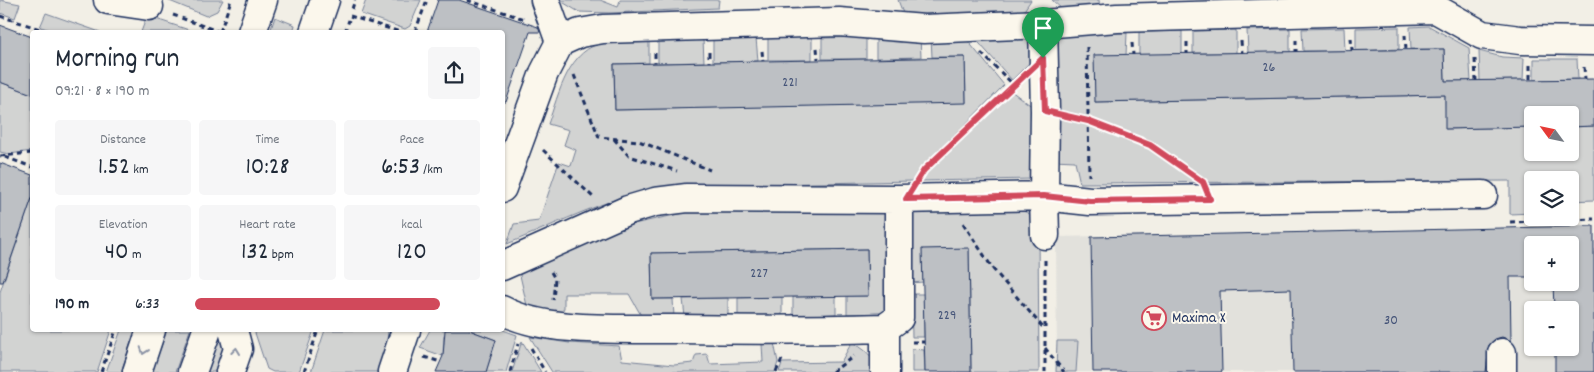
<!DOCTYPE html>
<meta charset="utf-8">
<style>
:root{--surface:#fff;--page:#f6f6f7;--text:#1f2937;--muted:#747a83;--accent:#d1495b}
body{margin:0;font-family:Dekko,sans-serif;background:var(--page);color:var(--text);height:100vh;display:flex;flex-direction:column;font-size:19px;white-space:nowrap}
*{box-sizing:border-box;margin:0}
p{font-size:16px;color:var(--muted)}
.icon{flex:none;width:28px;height:28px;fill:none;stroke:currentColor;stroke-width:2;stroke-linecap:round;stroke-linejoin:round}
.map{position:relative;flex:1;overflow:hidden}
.drawer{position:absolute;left:30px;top:30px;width:475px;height:302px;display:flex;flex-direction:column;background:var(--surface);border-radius:5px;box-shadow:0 1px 4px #0004}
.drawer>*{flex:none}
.needle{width:32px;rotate:303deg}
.controls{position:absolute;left:1524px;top:106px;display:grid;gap:10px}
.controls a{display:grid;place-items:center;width:55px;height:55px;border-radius:5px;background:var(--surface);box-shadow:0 1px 4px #0004;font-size:25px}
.pin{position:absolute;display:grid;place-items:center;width:42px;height:42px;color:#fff;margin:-51px -21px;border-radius:50% 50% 50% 0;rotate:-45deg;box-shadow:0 0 5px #0007}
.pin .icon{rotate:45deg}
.round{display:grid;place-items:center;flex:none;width:52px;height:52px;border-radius:5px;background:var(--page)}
.overview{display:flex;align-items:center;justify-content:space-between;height:85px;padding:0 25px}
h1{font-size:28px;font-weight:600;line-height:38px}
.metrics{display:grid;grid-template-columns:repeat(3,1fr);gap:8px;height:85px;padding:5px 25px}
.metrics div{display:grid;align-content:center;border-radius:5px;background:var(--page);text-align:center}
.metrics b{font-size:25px;font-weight:600}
.metrics small{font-size:14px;font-weight:400}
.metrics p{font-size:14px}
ul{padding:0 25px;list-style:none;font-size:16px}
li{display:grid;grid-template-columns:80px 60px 1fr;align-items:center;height:38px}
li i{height:12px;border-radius:6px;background:var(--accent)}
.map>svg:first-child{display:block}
.built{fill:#e2e1dc;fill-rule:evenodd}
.green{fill:#d2d3d2;stroke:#768198}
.building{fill:#bdc0c4;stroke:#1b2f5e}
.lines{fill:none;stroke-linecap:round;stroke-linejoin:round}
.minor-casing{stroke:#1b2f5e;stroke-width:31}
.major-casing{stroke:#1b2f5e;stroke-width:31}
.path{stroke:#1b2f5e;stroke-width:3;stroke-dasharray:5 4;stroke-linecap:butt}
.minor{stroke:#fbf7ec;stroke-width:28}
.major{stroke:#fbf7ec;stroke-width:28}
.oneway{stroke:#8b93a5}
.route-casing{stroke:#fff;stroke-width:10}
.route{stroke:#d1495b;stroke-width:6}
.labels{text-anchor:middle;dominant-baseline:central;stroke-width:4;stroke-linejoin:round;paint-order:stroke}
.number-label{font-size:14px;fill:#445378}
.poi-label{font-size:16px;fill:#1b2f5e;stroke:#fbf7ec;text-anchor:start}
</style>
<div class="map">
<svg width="1594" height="372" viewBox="0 0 1594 372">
<rect width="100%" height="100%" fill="#f2efe6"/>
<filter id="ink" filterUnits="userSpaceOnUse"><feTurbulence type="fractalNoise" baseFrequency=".02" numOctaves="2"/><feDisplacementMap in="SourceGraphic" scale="10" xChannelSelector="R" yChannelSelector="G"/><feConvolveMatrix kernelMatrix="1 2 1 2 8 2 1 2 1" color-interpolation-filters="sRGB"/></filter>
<g filter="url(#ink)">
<path class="built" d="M1594,226V372H1057L1056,237ZM1532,245H1570V282H1532ZM1532,310H1570V348H1532Z"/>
<path class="green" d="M0,0L20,4L15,18L0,13Z
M167,0H223L217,11L206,16Z
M366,0H421L410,26L405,29L361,14Z
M559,0H600L618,7L620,0H719L718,8L610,13L579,12Z
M898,0H1031L1021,15L904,16Z
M1052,0H1099L1100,10H1063Z
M46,13L100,32H58L40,27Z
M147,16L195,32H141Z
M275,17L295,25L293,32H270Z
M1429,26L1469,48L1471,81H1445L1444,49H1411L1410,27Z
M1399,27V49L1356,51V28Z
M1344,28L1345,51H1303L1302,29Z
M1290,29V52L1248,53L1247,30Z
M1236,30V53H1193V31Z
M1182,31V54L1139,55V32Z
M1062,33H1127L1126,55L1095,102L1445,95L1446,129L1532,127V152H1570V127L1594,126V200L1570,201V180H1532V213L1510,214V181L1080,183L1075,161L1053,160L1056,39Z
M962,34L1004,85L922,169L914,181L672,186C614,194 561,222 507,244L514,224L539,221L559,162L571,166L576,150L564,145L569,130L548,124C559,94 568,48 606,42C620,40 635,41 649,40V63L614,64L615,110L966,102L965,57H932L931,37Z
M1022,34L1033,40L1036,56L1012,80L972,35Z
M876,36H920L921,57L876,58Z
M812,37V60H768V38Z
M866,37V59H822V38Z
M756,38L758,61L713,62V40Z
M703,39L704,62L658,63V40Z
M1479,51L1502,57L1524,58L1523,80L1480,81Z
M1534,59H1577L1578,79L1534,80Z
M0,82L32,94V151L9,154L0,152Z
M1011,91L1037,110L1036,179L921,181L926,173Z
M32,198V330H111L97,372H0V292Z
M1019,210C1031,212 1035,219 1038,230L1039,372H971L969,249L923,282L911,283L909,212Z
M894,211L893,313L847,314V296H867V249L651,253L652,299H673L674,317H642L629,294H564V308L558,318L528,310L519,271L624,226L684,213Z
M911,294H924V337H912Z
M836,296V314L793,316V297Z
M782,297V315L738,317V298Z
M728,298V316L685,317L683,299Z
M121,330H135L121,372H106Z
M167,330H190L175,372H152Z
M254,330H314L299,372H273L267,369Z
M325,330H388L387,342L377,372H311Z
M430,330H448L444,335L443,356L420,348Z
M469,330H503L517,335L506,372H486L496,340Z
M530,337L569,343L619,346L622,360L674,365L693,363L696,355L707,354L710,364L763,362L762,344L774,343L778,362L775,372H552Z
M223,339L227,341L218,372H207L218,340Z
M522,341L541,372H512Z
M1057,341H1078L1076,372H1056Z
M852,342C865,350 875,356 877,372H779L782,363L841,362Z
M912,349L924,350L925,372H912Z"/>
<path class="building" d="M438,0H459L538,27L540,32H530L506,102H502V32H427Z
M0,25L32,37V94L0,82Z
M1444,49L1445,81L1594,79V126L1570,127V115H1532V127L1445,129V95L1095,102L1094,55Z
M965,57L966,103L615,110L614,64Z
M0,163L32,175V198L3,282H0Z
M1594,226V372H1555V348H1570V310H1554L1553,282H1570V245H1532V277H1510L1511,341L1502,337L1495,339L1489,345L1486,372H1293L1291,289L1220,291L1222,372H1093L1091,237Z
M969,248L971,372H925L922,249Z
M867,249L868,296L652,299L651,253Z
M445,330H469L496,340L486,372H436L443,356Z"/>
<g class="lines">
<defs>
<path id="minor" d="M108,0L149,6
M560,42L580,33L603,29L839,22L924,29L1043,24
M502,188L544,73L560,42L545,0
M1045,235L1044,196L1090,201L1483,195
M502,266L628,210L655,202L687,198L899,199L1044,196L1045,111L1043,24L1117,18L1436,9L1482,35L1520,40L1594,41
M502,310C546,334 626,328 675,329C745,330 815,330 885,328V372
M885,328L899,318V199
M1502,353V372
M230,372L238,349L233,330
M392,372L406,330"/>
<path id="major" d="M252,32L263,0
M314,32L325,0
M137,372L151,330
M192,372L207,330"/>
</defs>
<use href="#minor" class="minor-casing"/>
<use href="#major" class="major-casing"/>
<path class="path" d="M467,0L524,19
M352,9L355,0
M173,15L220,32
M0,16L49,32
M350,16L400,32
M220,32L231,0
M345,32L349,20
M415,32L427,0
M1405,35L1406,50
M1351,38L1352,50
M1296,40V52
M1241,41L1242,53
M1187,42V54
M1132,43L1133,55
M1087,47L1089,176
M817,48L818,59
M762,51L763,61
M709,52V62
M655,53V63
M981,53L1018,89
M1475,59L1476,81
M1530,65V80
M1584,67L1585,79
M574,75L599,137L639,141L710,170
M1071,116L1150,145L1188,172
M614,139L629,156L677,171
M543,150L593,197
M0,156L32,153
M5,157L32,167
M923,172L1014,84
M1510,222L1594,219
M963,223L993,269L1045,330
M1045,260V372
M551,272L555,279L553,300
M912,342H924
M531,348L545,372
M1045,348L1064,372
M424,357L441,362
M101,372L116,330
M304,372L318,330
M510,372L518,344
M776,372L783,357
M832,372L854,356"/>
<use href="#minor" class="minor"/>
<use href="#major" class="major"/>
</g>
<defs><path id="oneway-chevron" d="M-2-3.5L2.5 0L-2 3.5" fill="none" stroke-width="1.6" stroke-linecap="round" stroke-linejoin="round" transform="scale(1.25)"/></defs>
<g class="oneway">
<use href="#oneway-chevron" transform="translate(144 351) rotate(109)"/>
<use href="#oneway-chevron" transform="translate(236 351) rotate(-83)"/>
</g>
</g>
<g class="lines" filter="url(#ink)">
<defs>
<path id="route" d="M1043,58L1045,111L1088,121L1150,145L1203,182L1210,199L1090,201L1044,196L906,199L924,170Z"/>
</defs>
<use href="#route" class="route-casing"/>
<use href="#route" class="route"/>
</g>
<defs>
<symbol id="supermarket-ring" viewBox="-11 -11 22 22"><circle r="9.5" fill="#fbf7ec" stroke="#d1495b" stroke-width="1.5"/><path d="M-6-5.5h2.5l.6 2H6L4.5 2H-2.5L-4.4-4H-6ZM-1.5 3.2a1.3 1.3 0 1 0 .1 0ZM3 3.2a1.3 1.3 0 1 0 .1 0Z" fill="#d1495b"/></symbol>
</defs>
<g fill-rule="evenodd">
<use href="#supermarket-ring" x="1140" y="304" width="28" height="28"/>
</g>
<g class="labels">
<g class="number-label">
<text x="1269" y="68">26</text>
<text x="790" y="83">221</text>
<text x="759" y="274">227</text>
<text x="947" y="316">229</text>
<text x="1391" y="321">30</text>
</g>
<g class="poi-label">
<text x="1172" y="318">Maxima X</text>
</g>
</g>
</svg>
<div class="controls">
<a><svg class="needle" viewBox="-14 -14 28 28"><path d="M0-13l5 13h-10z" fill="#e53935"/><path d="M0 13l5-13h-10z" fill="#747a83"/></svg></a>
<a><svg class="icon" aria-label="layers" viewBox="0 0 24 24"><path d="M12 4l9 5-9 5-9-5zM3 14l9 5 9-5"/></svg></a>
<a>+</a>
<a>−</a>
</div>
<div class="pin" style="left:1043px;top:58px;background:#1e9e55"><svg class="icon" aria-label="arrive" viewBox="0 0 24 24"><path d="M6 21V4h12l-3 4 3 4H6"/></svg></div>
<section class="drawer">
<div class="overview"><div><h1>Morning run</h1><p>09:21 · 8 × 190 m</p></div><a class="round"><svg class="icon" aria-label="share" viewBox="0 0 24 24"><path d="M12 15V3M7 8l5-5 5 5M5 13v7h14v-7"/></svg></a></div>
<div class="metrics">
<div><p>Distance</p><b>1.52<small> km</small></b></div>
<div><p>Time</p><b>10:28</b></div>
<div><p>Pace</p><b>6:53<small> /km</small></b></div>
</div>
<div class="metrics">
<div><p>Elevation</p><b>40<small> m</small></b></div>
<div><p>Heart rate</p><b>132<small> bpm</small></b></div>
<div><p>kcal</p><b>120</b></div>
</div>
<ul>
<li><b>190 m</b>6:33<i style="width:86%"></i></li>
</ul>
</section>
</div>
